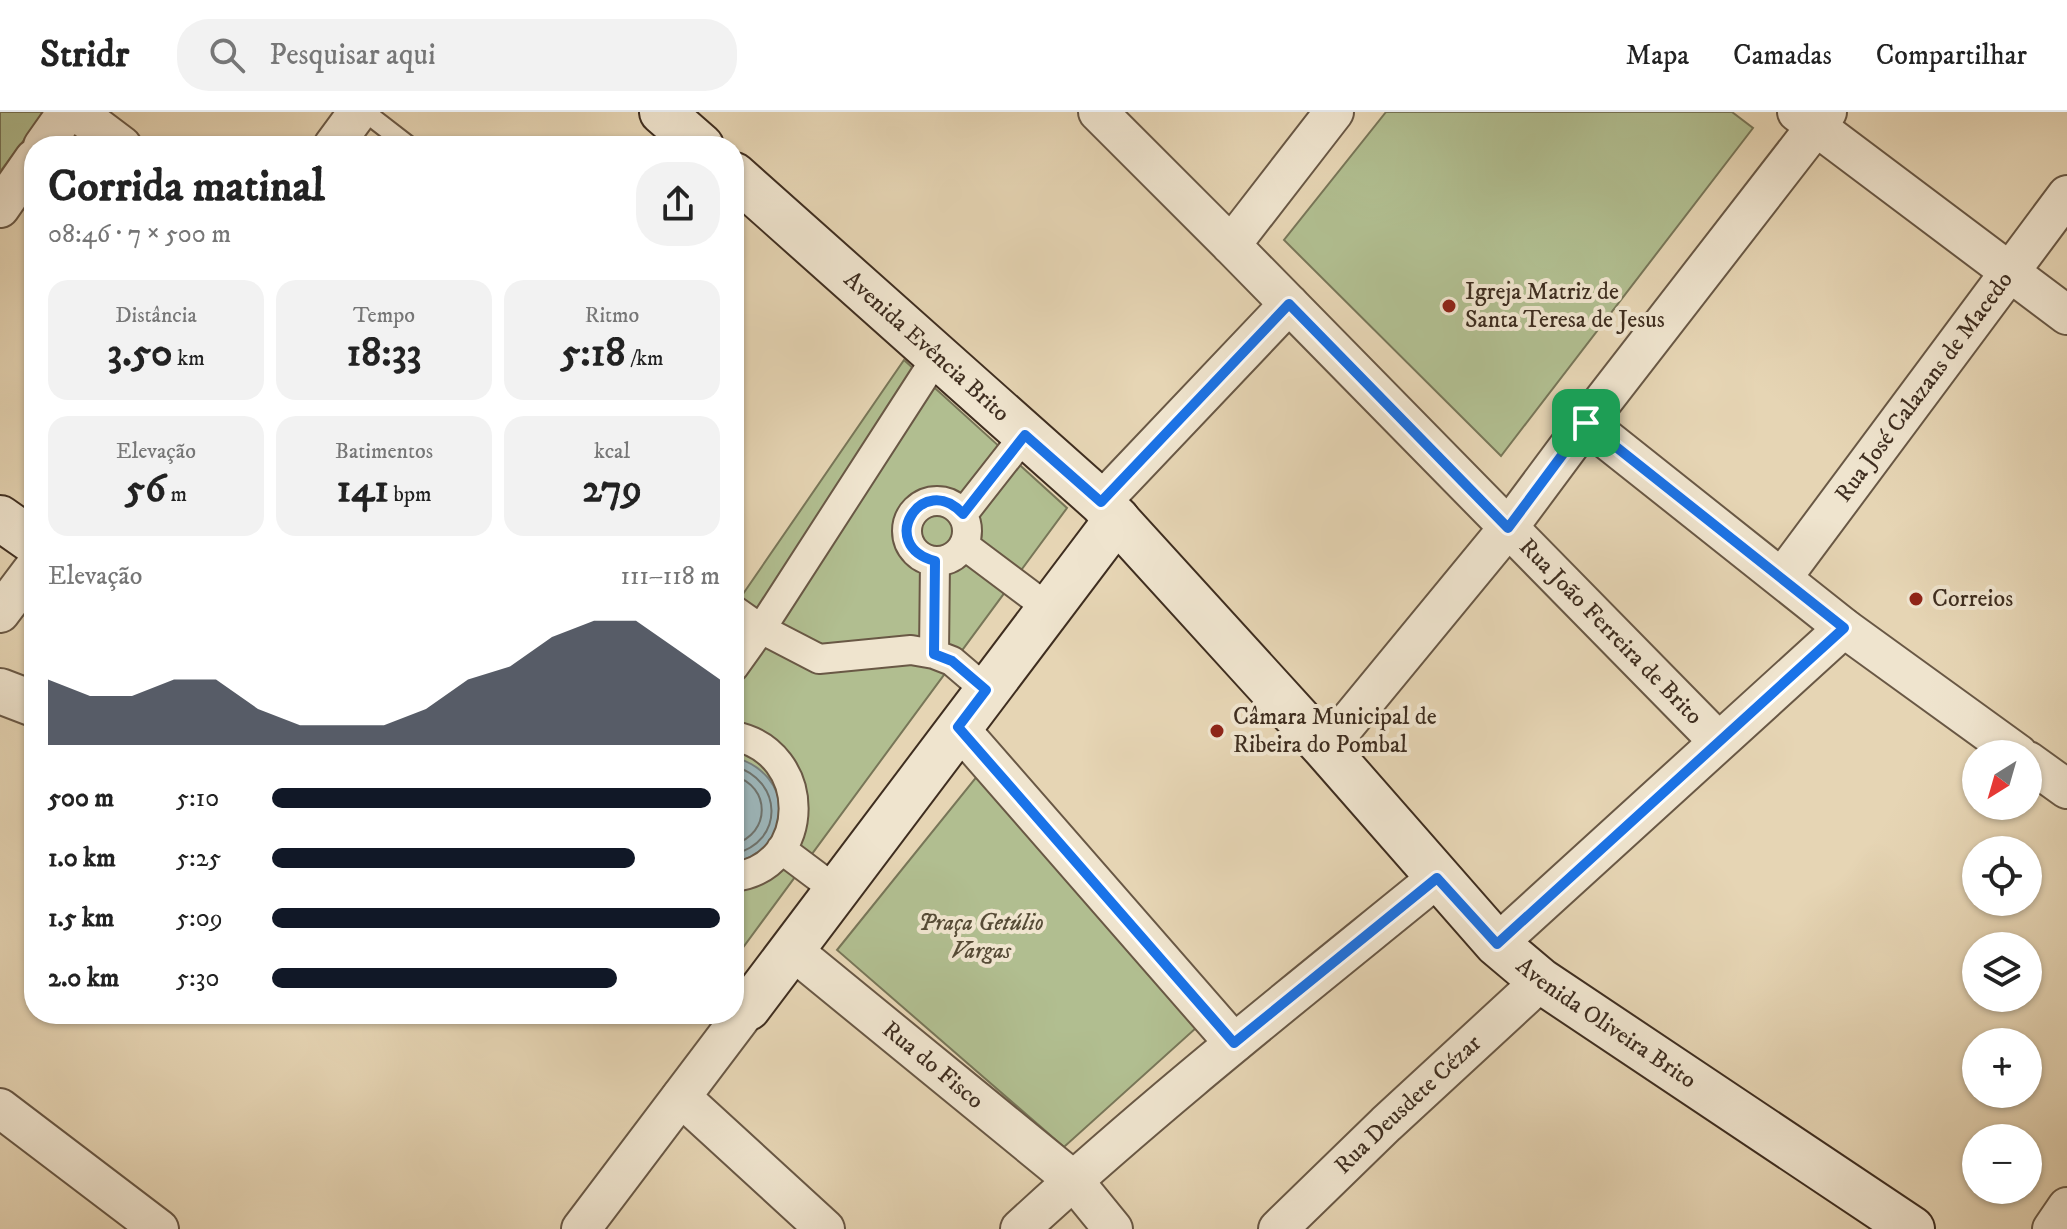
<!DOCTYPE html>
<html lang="pt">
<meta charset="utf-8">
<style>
:root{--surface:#fff;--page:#f2f2f2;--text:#222;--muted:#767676;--line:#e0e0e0;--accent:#111827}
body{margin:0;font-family:"IM FELL DW Pica",serif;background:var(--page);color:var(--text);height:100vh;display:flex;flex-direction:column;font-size:30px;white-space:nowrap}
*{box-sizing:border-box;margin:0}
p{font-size:26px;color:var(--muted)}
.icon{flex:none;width:44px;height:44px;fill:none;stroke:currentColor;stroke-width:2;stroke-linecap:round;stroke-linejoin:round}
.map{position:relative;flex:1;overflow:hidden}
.drawer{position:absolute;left:24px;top:24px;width:720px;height:888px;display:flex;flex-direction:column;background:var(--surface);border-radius:32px;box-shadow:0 2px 6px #0004}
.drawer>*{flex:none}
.needle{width:52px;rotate:217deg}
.buttons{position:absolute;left:1962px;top:628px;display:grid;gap:16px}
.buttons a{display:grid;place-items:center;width:80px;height:80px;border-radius:50%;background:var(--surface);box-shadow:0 2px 6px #0004;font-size:40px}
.pin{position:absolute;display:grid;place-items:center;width:68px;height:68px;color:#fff;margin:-34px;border-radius:16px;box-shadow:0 4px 12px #0006}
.round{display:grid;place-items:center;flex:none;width:84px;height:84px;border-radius:32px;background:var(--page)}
.overview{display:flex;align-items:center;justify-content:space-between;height:136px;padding:0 24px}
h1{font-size:44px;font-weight:800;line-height:60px}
.stats{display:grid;grid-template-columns:repeat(3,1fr);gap:12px;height:136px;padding:8px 24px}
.stats div{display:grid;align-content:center;border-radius:20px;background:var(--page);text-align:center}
.stats b{font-size:40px;font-weight:800}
.stats small{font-size:22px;font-weight:400}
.stats p{font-size:22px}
.chart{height:224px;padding:16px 24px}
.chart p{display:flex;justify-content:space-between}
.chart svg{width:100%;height:144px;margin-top:8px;fill:var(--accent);opacity:.7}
ul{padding:0 24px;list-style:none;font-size:26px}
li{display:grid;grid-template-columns:128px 96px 1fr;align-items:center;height:60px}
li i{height:20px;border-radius:10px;background:var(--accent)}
header{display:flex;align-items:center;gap:48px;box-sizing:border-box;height:112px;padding:0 40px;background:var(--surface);border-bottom:2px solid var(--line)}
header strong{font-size:38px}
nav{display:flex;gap:44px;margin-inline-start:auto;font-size:28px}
.search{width:560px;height:72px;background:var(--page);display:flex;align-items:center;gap:20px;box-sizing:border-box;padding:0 28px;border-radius:32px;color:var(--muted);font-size:30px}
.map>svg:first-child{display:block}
.green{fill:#b1be90;stroke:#787658;stroke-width:2}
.water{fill:#9cb5b9;stroke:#777f7c;stroke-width:2}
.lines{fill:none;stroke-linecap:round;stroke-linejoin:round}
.shore{stroke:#6e726c;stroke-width:2}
.service-casing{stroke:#695845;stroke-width:22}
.pedestrian-casing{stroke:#695845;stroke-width:32}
.minor-casing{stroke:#695845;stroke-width:42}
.tertiary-casing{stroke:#695845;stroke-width:48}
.secondary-casing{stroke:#3f2e20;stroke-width:48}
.service{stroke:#efe4ce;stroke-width:18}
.pedestrian{stroke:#efe4ce;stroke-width:28}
.minor{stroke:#efe4ce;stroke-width:38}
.tertiary{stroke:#efe4ce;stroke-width:44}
.secondary{stroke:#efe4ce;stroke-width:44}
.route-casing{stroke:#fff;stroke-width:16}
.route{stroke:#1a73e8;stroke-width:10}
.poi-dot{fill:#8f2418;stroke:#efe4ce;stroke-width:3}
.labels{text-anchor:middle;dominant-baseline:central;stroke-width:8;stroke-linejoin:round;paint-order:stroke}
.poi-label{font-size:24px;fill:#3f2e20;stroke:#efe4ce;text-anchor:start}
.street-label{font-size:24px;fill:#3f2e20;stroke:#efe4ce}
.park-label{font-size:24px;font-style:italic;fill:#564b36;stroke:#efe4ce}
</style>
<header>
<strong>Stridr</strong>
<div class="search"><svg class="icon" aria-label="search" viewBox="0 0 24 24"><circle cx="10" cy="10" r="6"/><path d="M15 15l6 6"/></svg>Pesquisar aqui</div>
<nav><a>Mapa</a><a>Camadas</a><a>Compartilhar</a></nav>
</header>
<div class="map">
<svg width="2067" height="1117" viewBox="0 0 2067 1117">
<rect width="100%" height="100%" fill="#e6d5b4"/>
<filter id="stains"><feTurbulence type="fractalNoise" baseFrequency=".0025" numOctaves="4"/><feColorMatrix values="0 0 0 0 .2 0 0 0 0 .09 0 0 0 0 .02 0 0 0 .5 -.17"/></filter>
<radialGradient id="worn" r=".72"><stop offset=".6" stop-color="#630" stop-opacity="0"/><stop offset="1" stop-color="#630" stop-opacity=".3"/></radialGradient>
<path class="green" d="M0,0H45L0,60Z
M1386,0H1732L1753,16L1501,344L1284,128Z
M904,248L1067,396L736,845H734V495Z
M978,663L1196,916L1064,1035L837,838Z"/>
<path class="water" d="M734,645C795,662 796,735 734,751Z"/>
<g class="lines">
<path class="shore" d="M734,654C783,668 785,730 734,742
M734,664C771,674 771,722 734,732"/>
<defs>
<path id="service" d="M365,0L409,34"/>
<path id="pedestrian" d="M907 419a30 30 0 1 1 60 0a30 30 0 1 1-60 0Z
M963,402L1025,323
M964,433L1048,496
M734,498L761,517L819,547L911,538L934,542L952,549L986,578
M934,542L935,449
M734,555L761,517L938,243
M734,624C814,640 813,755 734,765
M781,737L837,779"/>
<g id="minor">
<path d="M77,0L122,34"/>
<path id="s1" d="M1098,0L1231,133L1718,629"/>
<path d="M1797,0L2067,203"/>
<path d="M43,34L67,0"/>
<path d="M333,34L358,0"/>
<path d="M0,96L34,47"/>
<path d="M1231,133L1334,0"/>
<path d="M1586,311L1844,516L2018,642"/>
<path d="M1101,390L1289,192"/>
<path id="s2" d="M1782,466L2067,83"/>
<path d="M0,501L34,456"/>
<path d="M958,615L1234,931"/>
<path d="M1326,637L1508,416L1586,311L1827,0"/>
<path d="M2028,649L2067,677"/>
<path d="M1497,832L1844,516"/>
<path id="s3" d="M792,838L1073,1068L1113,1117"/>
<path d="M681,985L825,1117"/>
<path d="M0,996L159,1117"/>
<path d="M581,1117L748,896"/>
<path d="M1020,1117C1153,994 1296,881 1437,766"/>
<path id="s4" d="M1278,1117L1386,1012L1541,869"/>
<path d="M2052,1117L2067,1095"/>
</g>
<path id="tertiary" d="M0,579L34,592"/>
<g id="secondary">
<path d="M662,0L701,34"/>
<path id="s5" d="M734,63L1101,390L1326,637L1497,832L1541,869L1912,1117"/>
<path d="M0,406L34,430"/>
<path d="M734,889L748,896L1117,407"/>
</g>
</defs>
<use href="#service" class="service-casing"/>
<use href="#pedestrian" class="pedestrian-casing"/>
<use href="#minor" class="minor-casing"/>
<use href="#tertiary" class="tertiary-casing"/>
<use href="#secondary" class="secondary-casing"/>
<use href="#service" class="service"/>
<use href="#pedestrian" class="pedestrian"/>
<use href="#minor" class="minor"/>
<use href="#tertiary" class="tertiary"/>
<use href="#secondary" class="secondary"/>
</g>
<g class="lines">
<defs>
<path id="route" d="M1289,192L1508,416L1586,311L1844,516L1497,832L1437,766L1234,931L958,615L986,578L952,549L934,542L935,449C875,433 923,358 963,402L1025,323L1101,390Z"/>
</defs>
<use href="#route" class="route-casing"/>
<use href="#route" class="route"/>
</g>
<g class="poi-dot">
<circle cx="1449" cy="194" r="8"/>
<circle cx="1916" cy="487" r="8"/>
<circle cx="1217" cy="619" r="8"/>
</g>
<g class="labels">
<g class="poi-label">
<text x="1465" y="180">Igreja Matriz de<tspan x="1465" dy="28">Santa Teresa de Jesus</tspan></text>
<text x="1932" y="487">Correios</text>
<text x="1233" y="605">Câmara Municipal de<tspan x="1233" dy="28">Ribeira do Pombal</tspan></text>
</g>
<g class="street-label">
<text stroke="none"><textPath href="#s5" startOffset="258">Avenida Evência Brito</textPath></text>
<text stroke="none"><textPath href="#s2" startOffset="238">Rua José Calazans de Macedo</textPath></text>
<text stroke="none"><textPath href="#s1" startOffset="730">Rua João Ferreira de Brito</textPath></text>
<text stroke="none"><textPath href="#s5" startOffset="1220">Avenida Oliveira Brito</textPath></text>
<text stroke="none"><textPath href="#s3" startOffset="182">Rua do Fisco</textPath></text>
<text stroke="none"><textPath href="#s4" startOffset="180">Rua Deusdete Cézar</textPath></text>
</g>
<g class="park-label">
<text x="981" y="811">Praça Getúlio<tspan x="981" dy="28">Vargas</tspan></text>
</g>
</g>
<rect width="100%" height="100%" filter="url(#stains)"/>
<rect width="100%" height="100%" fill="url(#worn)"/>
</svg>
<div class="buttons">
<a><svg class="needle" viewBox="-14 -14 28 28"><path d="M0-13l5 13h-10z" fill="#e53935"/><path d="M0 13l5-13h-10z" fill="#767676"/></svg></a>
<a><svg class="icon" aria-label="locate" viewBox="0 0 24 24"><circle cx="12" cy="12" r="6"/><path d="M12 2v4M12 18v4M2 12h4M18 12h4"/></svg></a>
<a><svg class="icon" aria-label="layers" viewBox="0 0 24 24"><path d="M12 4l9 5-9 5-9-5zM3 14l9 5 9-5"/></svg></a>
<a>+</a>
<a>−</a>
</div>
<div class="pin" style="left:1586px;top:311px;background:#1e9e55"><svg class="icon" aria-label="arrive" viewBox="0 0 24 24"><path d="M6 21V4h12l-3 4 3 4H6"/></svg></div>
<section class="drawer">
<div class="overview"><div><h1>Corrida matinal</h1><p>08:46 · 7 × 500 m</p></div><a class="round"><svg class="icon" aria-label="share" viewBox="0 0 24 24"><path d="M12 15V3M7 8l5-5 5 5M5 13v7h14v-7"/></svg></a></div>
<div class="stats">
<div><p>Distância</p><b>3.50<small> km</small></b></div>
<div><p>Tempo</p><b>18:33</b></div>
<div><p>Ritmo</p><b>5:18<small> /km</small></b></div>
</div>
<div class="stats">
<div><p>Elevação</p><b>56<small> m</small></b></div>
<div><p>Batimentos</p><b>141<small> bpm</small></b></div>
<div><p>kcal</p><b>279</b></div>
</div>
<div class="chart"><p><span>Elevação</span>111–118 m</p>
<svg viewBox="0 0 160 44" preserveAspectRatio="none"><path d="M0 44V24L10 29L20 29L30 24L40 24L50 33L60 38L70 38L80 38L90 33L100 24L110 20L120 11L130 6L140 6L150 15L160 24V44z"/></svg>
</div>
<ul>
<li><b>500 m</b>5:10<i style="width:98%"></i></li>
<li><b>1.0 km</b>5:25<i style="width:81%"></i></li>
<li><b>1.5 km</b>5:09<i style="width:100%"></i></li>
<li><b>2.0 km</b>5:30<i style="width:77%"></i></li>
</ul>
</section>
</div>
